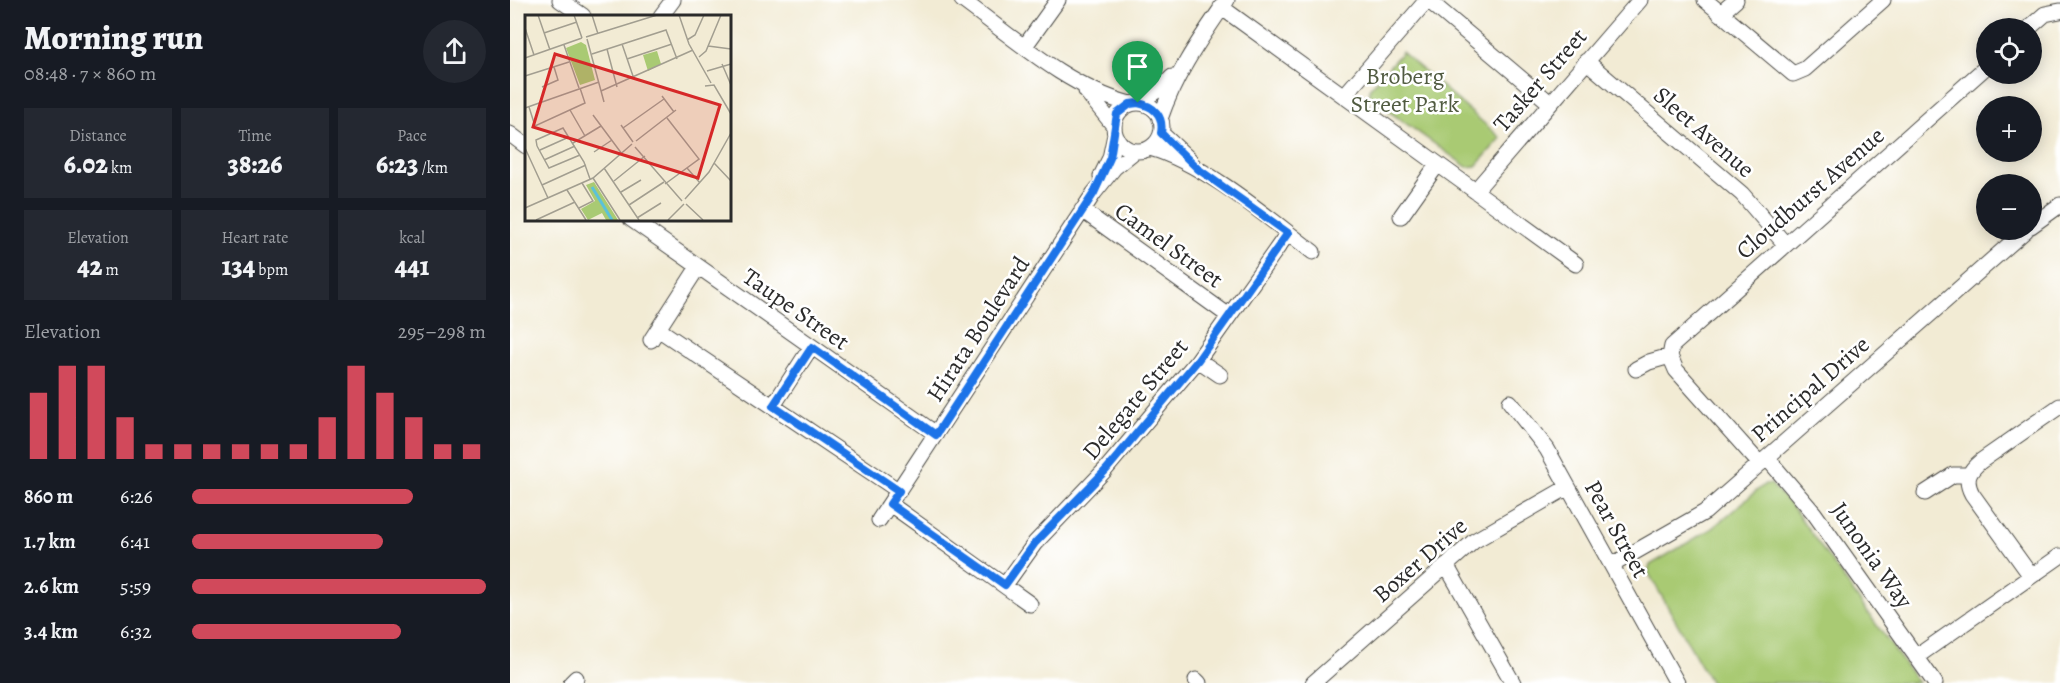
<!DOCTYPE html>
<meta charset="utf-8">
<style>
:root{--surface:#171b24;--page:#242831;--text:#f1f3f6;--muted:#9ea1a6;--accent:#d1495b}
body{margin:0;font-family:Alegreya,serif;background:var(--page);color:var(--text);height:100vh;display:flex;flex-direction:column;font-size:22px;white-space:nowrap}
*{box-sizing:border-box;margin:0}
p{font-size:20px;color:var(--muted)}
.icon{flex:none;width:33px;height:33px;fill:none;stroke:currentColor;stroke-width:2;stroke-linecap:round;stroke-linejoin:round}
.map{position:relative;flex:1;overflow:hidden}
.side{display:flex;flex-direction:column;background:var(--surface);width:510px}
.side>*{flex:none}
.fabs{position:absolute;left:1466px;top:18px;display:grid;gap:12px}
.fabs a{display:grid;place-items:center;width:66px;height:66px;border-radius:50%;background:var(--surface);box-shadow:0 3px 15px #0003;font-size:30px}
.pin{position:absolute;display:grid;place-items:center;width:51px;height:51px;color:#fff;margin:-62px -26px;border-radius:50% 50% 50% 0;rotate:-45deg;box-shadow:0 0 6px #0007}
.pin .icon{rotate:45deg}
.round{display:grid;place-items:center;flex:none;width:63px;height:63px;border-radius:32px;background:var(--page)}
.summary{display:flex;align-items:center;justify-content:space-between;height:102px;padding:0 24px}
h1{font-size:33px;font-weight:800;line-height:45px}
.metrics{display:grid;grid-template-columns:repeat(3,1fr);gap:9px;height:102px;padding:6px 24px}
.metrics div{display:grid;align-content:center;border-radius:0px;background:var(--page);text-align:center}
.metrics b{font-size:26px;font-weight:800}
.metrics small{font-size:16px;font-weight:400}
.metrics p{font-size:16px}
.chart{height:168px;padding:12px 24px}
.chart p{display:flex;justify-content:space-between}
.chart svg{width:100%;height:108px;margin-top:6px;stroke:var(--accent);stroke-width:6}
ul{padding:0 24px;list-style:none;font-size:20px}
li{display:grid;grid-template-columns:96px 72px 1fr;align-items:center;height:45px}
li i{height:15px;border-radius:8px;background:var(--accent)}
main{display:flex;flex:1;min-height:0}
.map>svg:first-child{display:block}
.green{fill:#a9ca73;stroke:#6a7a4f;stroke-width:1.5}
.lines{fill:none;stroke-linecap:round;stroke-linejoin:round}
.minor-casing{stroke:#494844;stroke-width:17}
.minor{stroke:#fff;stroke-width:15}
.route-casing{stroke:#fff;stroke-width:12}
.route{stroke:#1a73e8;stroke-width:8}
.labels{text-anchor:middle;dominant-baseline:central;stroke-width:5;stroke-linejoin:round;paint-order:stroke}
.park-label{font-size:24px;fill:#515b41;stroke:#fff}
.street-label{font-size:24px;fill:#2b2b2b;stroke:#fff}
.inset-river{fill:none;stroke:#5cc2d9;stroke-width:3}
.inset-road{fill:none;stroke:#a29e90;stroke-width:1.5}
.view{fill:#d62828;fill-opacity:0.15;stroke:#d62828;stroke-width:3}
.inset-edge{fill:none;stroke:#2b2b2b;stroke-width:3}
</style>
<main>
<section class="side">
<div class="summary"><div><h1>Morning run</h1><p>08:48 · 7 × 860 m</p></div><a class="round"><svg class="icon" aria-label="share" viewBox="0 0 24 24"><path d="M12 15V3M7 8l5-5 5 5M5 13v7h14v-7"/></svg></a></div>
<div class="metrics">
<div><p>Distance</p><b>6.02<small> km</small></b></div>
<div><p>Time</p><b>38:26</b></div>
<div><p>Pace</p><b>6:23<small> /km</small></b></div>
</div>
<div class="metrics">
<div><p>Elevation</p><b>42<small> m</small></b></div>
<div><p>Heart rate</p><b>134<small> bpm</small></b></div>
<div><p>kcal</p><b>441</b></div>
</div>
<div class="chart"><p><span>Elevation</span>295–298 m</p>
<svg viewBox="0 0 160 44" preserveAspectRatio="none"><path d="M5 44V17M15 44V6M25 44V6M35 44V27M45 44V38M55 44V38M65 44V38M75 44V38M85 44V38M95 44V38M105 44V27M115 44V6M125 44V17M135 44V27M145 44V38M155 44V38"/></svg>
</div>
<ul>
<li><b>860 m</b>6:26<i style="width:75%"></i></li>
<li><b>1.7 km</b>6:41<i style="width:65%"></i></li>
<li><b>2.6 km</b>5:59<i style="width:100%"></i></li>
<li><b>3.4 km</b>6:32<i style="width:71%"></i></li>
</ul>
</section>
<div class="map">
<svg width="1550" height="683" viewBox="0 0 1550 683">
<rect width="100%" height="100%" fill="#fff"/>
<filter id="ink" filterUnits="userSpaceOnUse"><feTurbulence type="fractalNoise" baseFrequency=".0167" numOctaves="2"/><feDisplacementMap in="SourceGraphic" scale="12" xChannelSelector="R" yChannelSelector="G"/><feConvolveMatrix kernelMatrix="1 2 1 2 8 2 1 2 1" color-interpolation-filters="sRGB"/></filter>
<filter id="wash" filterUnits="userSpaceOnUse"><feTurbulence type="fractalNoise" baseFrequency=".008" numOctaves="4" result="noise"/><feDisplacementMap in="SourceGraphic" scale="24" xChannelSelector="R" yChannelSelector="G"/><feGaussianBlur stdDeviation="1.35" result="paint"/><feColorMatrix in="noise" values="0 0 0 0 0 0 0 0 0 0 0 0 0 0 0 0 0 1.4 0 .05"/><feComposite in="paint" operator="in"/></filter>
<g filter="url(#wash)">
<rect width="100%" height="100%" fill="#f2ebd4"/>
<path class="green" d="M892,52L991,138L966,166L957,167L859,97V89Z
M1255,484H1261L1284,509L1408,683H1201L1138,572L1140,565L1201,529Z"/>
</g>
<g filter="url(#ink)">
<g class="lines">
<defs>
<path id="minor" d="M50,0L73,16
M452,0C504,38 557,87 620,104
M918,0L1040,103
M1195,0L1283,74L1295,69L1373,0
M711,7L1066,264
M1210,14L1226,0
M151,16L163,0
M1519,28L1535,14L1550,11
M515,46L548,0
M1076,61L1232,194L1275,244
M576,91L604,126
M834,96L917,0
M604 127a24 24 0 1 1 48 0a24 24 0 1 1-48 0Z
M628,103L651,88L662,77
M650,119C665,74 691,38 717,0
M651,133L680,160
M0,134L16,146
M640,148C694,163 757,217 803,252
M591,176L600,158L605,135
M965,191L1130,0
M572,210L719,316
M891,216L927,165
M121,219L426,434
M1521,226L1550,205
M148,329L389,491
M141,340L188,267
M688,360L710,375
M1126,369L1139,362L1160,356
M1000,402L1037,449L1167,683
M263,406L301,347
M1257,458L1304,513L1425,683
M1250,464L1166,370L1160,356L1162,346L1476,67
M1415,493L1443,475H1458
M380,504L520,604
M369,520L584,193L604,168L625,151
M936,565L1003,683
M1102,565L1195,512L1516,230
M1521,576L1462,494C1454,479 1459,471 1471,461L1550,406
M495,585L525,543L595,470L688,360L778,233
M1406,657L1550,556
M686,680L689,683
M61,683L66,678
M803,683L964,541L1058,487"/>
</defs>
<use href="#minor" class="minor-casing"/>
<use href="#minor" class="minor"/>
</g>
</g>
<g class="lines" filter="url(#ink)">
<defs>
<path id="route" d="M628,103C644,106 654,116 651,133L688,169L778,233L688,360L596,470L525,543L495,585L380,504L389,491L263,406L302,347L426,435L584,193L600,158L607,114L620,104Z"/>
</defs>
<use href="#route" class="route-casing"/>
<use href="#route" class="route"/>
</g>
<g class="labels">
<g class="park-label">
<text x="895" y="76">Broberg<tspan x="895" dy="28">Street Park</tspan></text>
</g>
<g class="street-label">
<text transform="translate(1030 80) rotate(-49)">Tasker Street</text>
<text transform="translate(1194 132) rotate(41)">Sleet Avenue</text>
<text transform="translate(1300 193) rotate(-41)">Cloudburst Avenue</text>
<text transform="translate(659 245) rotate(36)">Camel Street</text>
<text transform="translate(286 309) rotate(35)">Taupe Street</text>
<text transform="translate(468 329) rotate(-57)">Hirata Boulevard</text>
<text transform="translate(1300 389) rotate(-41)">Principal Drive</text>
<text transform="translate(625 399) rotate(-50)">Delegate Street</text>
<text transform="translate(1107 529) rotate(61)">Pear Street</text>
<text transform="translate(1362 555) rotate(55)">Junonia Way</text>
<text transform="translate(910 560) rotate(-41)">Boxer Drive</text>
</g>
</g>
<g transform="translate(15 15)">
<rect width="206" height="206" fill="#f2ebd4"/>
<path d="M56,27L61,30L70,65L55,70L41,33ZM132,36L136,49L123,56L118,40ZM69,167L93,205H81L77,198L63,205L56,194L70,186L61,170Z" fill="#a9ca73"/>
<path class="inset-river" d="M67,172L87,205"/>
<path class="inset-road" d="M13,0L25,35M49,0L57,23M67,0L73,19M154,0L164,29L186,68M0,13L9,40M19,18L52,7M61,22L132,0M62,24L79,87M162,25L170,20L179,0M97,29L109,64M39,30L54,73M183,31L206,34M82,34L92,72M67,39L141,15L152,44M174,42L181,36L196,0M0,43L57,23M102,44L147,29M197,49L206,70M182,56L206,49M0,61L44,47M180,71L189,70L206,99M17,72L33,65L29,52M76,76L168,35M137,81L149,97M4,92L10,111L60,88L55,73M0,93L74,67M45,95L60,121M68,100L97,139M96,110L108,127M98,113L139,84M111,126L151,95M48,128L76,111M12,131L11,125L38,113L59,147L65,164M12,131L24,153L55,140M110,132L157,186M0,133L23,183M15,135L44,122M69,137L87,125M19,145L50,131M189,148L206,166M79,153L114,205M162,153L175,168M68,163L95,205M89,166L120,141M140,169L174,144L142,103M17,170L61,150M42,175L61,205M96,177L116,165M160,184L184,157L206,118M161,189L178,205M104,190L139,167M0,193L68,163L107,129M54,193L68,186L57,168M112,203L136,188M11,205L50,187M143,205L159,189"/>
<path class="view" d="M30,39L195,90L173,163L8,112Z"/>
<rect width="206" height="206" class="inset-edge"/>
</g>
</svg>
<div class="fabs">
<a><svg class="icon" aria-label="locate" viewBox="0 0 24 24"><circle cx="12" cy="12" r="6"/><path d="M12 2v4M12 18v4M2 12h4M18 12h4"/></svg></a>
<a>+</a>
<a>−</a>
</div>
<div class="pin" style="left:628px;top:103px;background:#1e9e55"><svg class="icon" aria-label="arrive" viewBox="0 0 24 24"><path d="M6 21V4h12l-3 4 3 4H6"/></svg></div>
</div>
</main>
